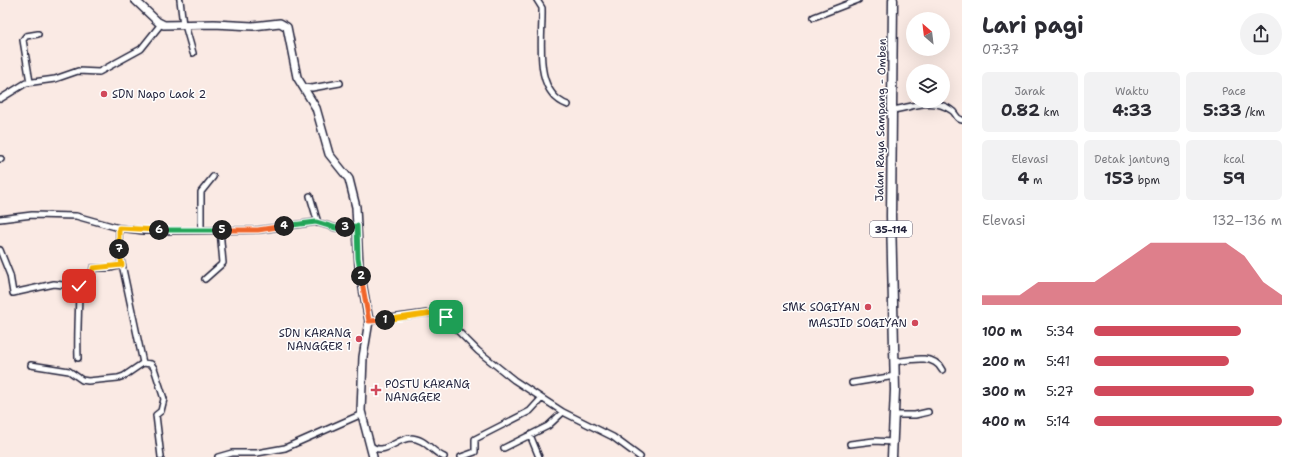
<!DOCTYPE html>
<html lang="id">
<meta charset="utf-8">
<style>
:root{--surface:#fff;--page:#f2f2f3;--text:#2b2b33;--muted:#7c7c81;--accent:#d1495b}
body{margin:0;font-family:"Shantell Sans",sans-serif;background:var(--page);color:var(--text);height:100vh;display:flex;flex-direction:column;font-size:15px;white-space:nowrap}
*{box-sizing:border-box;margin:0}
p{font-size:13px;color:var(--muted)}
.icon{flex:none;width:22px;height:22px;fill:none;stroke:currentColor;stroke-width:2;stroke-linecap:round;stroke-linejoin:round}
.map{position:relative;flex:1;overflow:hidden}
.side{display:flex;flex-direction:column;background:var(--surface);width:340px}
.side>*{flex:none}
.needle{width:26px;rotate:332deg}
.controls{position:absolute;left:906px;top:12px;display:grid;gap:8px}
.controls a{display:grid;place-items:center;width:44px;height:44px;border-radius:50%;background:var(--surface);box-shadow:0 4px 16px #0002;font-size:20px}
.pin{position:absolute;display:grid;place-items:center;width:34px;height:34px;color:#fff;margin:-17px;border-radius:8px;box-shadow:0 2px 6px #0006}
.km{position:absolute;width:20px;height:20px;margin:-10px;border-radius:50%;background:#222;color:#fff;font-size:11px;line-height:20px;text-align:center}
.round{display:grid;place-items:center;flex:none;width:42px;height:42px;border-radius:21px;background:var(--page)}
.headline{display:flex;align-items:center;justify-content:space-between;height:68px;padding:0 20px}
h1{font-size:22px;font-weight:700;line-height:30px}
.stats{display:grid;grid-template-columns:repeat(3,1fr);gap:6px;height:68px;padding:4px 20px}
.stats div{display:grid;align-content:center;border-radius:6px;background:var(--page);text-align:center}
.stats b{font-size:17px;font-weight:700}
.stats small{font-size:11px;font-weight:400}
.stats p{font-size:11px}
.chart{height:112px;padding:8px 20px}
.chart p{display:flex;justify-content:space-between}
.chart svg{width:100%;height:72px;margin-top:4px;fill:var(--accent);opacity:.7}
ul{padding:0 20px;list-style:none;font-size:13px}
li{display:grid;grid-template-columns:64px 48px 1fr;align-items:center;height:30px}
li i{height:10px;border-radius:5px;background:var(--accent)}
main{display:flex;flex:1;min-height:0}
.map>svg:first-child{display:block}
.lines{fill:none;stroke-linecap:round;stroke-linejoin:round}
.street-casing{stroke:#22223b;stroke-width:8}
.secondary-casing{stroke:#22223b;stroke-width:10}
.primary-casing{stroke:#22223b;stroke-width:11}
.street{stroke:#fff;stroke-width:5}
.secondary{stroke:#fff;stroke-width:7}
.primary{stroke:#fff;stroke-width:8}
.split-1-casing{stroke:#fff;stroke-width:8}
.split-2-casing{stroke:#fff;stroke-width:8}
.split-3-casing{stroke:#fff;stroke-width:8}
.split-4-casing{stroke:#fff;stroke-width:8}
.split-5-casing{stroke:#fff;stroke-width:8}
.split-6-casing{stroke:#fff;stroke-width:8}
.split-7-casing{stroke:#fff;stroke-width:8}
.split-8-casing{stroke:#fff;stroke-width:8}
.split-1{stroke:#f5b400;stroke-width:5}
.split-2{stroke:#f0652b;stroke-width:5}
.split-3{stroke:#22a559;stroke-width:5}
.split-4{stroke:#22a559;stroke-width:5}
.split-5{stroke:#f0652b;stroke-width:5}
.split-6{stroke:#22a559;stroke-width:5}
.split-7{stroke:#f5b400;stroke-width:5}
.split-8{stroke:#f5b400;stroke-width:5}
.poi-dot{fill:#d1495b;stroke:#fff;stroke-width:1.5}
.labels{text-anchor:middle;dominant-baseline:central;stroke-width:3;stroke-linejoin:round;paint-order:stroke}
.shield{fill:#fff;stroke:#646476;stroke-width:1}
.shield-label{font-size:10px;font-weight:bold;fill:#22223b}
.poi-label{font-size:11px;fill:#22223b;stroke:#fff;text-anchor:end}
.street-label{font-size:11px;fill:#22223b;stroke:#fff}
</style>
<main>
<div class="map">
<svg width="962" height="457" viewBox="0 0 962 457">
<rect width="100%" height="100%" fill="#faeae4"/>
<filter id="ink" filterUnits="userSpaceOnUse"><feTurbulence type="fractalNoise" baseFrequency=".025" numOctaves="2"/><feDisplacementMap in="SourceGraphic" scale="8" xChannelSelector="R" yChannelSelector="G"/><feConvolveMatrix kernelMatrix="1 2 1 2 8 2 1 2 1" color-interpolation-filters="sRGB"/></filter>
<g filter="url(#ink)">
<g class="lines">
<defs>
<path id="street" d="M180,0L183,25
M537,0L542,8C543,39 532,92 568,105
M814,17L858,0
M185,25L193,53
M30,82L23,40L26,36L38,34
M303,87L312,88L340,83
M0,99L26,83L55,79L78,71L99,72L141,49L161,24
M893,110C912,107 933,97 951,110C957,113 955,119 962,120
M0,159H1
M310,196L318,223
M0,219L32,215L76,216L119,228L144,231L258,230L316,222L336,228L357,226
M119,228V250L143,363
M201,229V192L213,177
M0,250L10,275L13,293L54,284L72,286H84L91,282L93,268H110L122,265
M205,279L223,263L220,230
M369,321L428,313L441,314L478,351L514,380L563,412L613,437L640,457
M78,358C77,334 79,310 79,286
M895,362C909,360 934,353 942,370
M31,365L69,371L82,380L88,381L118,378L124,376L143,363L151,364L154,368L164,399L161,411L156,415L161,457
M852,383L895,376
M894,415H915L928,412
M530,435L539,457
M850,444L874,441L893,442
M370,445C382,457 396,439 410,438C425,438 432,452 444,457
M504,448L548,426L563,412
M218,457L232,453H257L285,448L362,414
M461,457L475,452V439L530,411L541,399"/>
<path id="secondary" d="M135,0L158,22L164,25L214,24L253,26L280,23L287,27L297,77L316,108L329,154L349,179L356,207L359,266L369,321L363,357L361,411L373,457"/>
<path id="primary" d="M892,457L895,390L891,216L893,0"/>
</defs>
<use href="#street" class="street-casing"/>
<use href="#secondary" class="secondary-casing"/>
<use href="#primary" class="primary-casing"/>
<use href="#street" class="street"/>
<use href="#secondary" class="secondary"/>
<use href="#primary" class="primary"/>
</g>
</g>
<g class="lines" filter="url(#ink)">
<defs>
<path id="split-1" d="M385,320L433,313L446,317"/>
<path id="split-2" d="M361,276L369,321L385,320"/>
<path id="split-3" d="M345,227L357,226L358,258L361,276"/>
<path id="split-4" d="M284,226L316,222L336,228L345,227"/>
<path id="split-5" d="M222,230H258L284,226"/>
<path id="split-6" d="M159,230H222"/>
<path id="split-7" d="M119,249V228L159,230"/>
<path id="split-8" d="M79,286L91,282L93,268L122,265L119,249"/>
</defs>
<use href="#split-1" class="split-1-casing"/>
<use href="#split-2" class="split-2-casing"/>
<use href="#split-3" class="split-3-casing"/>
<use href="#split-4" class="split-4-casing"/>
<use href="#split-5" class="split-5-casing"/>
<use href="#split-6" class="split-6-casing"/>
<use href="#split-7" class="split-7-casing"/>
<use href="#split-8" class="split-8-casing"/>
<use href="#split-1" class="split-1"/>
<use href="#split-2" class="split-2"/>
<use href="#split-3" class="split-3"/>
<use href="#split-4" class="split-4"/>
<use href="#split-5" class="split-5"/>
<use href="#split-6" class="split-6"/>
<use href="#split-7" class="split-7"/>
<use href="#split-8" class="split-8"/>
</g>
<g class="poi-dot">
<circle cx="104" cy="94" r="4"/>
<circle cx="868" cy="307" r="4"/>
<circle cx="915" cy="323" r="4"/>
<circle cx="359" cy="339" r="4"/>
<path d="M374 384h4v4h4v4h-4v4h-4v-4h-4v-4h4z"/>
</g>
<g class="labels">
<rect class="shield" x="870" y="221" width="42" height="16" rx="3"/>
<g class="shield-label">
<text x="891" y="229">35-114</text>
</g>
<g class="poi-label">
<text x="112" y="94" text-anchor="start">SDN Napo Laok 2</text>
<text x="860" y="307">SMK SOGIYAN</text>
<text x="907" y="323">MASJID SOGIYAN</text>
<text x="351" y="333">SDN KARANG<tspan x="351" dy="13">NANGGER 1</tspan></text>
<text x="385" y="384" text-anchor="start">POSTU KARANG<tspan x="385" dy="13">NANGGER</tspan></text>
</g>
<g class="street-label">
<text transform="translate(881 120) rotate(-89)">Jalan Raya Sampang - Omben</text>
</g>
</g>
</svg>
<div class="controls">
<a><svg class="needle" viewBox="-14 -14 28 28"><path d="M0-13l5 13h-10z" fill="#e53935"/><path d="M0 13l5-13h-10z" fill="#7c7c81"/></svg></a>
<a><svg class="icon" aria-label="layers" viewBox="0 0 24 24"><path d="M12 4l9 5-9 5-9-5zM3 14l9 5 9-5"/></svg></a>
</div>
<div class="pin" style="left:446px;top:317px;background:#1e9e55"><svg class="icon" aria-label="arrive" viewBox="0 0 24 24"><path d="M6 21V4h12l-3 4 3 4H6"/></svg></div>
<div class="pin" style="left:79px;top:286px;background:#d93025"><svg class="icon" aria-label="check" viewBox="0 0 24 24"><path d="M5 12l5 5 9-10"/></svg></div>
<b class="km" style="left:385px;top:320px">1</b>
<b class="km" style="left:361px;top:276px">2</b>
<b class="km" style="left:345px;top:227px">3</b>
<b class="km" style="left:284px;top:226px">4</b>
<b class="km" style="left:222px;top:230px">5</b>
<b class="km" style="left:159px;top:230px">6</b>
<b class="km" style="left:119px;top:249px">7</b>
</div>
<section class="side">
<div class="headline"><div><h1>Lari pagi</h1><p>07:37</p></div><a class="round"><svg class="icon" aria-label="share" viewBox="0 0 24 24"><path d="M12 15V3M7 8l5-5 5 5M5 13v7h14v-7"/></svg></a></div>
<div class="stats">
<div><p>Jarak</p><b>0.82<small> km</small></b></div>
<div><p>Waktu</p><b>4:33</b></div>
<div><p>Pace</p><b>5:33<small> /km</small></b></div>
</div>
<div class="stats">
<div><p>Elevasi</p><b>4<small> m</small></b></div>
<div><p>Detak jantung</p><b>153<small> bpm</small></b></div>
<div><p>kcal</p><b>59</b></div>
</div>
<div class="chart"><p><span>Elevasi</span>132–136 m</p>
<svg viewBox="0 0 160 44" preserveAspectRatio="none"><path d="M0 44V38L10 38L20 38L30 30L40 30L50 30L60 30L70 22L80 14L90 6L100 6L110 6L120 6L130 6L140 14L150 30L160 38V44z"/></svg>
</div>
<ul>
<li><b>100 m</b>5:34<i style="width:78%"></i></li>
<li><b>200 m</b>5:41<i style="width:72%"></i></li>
<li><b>300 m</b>5:27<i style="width:85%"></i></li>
<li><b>400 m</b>5:14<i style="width:100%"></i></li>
</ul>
</section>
</main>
